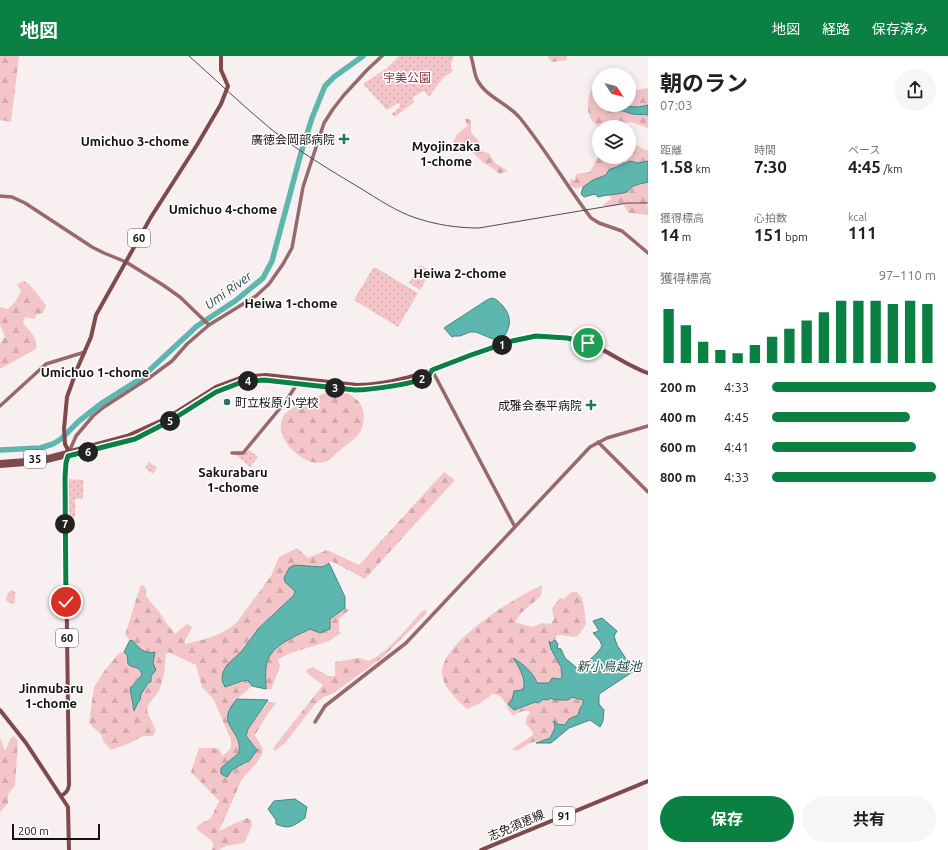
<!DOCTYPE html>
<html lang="ja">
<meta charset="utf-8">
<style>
:root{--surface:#fff;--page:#f6f6f6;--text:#202124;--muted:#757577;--accent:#0b8043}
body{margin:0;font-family:Ubuntu,"Noto Sans JP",sans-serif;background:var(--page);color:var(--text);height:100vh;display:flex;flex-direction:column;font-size:15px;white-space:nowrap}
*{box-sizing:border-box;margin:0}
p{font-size:13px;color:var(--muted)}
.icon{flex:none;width:22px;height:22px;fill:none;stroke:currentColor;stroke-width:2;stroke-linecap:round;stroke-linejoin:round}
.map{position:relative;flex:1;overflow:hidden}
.panel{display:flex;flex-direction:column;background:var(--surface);width:300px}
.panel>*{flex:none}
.needle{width:26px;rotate:126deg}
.fabs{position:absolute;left:592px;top:12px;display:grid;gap:8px}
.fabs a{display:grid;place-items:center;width:44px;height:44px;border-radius:50%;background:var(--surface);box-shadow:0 2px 10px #0003;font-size:20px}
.scale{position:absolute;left:12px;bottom:10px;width:88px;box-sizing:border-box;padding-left:4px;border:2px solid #151213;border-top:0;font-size:11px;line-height:14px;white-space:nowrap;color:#151213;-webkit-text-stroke:3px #fff;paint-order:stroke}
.pin{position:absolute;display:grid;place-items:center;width:34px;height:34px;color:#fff;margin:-17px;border:2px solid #fff;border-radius:50%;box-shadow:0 1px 4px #0007}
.km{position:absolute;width:20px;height:20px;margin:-10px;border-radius:50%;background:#222;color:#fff;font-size:11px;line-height:20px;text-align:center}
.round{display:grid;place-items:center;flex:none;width:42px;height:42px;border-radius:21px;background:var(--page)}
.headline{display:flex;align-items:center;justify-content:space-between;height:68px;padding:0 12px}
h1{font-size:22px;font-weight:700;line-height:30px}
.metrics{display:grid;grid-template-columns:repeat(3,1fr);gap:6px;height:68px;padding:4px 12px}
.metrics div{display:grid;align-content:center}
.metrics b{font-size:17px;font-weight:700}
.metrics small{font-size:11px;font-weight:400}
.metrics p{font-size:11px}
.chart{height:112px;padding:8px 12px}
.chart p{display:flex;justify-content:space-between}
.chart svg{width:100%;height:72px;margin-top:4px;stroke:var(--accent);stroke-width:6}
.cta{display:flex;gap:8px;margin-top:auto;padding:8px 12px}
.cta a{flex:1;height:46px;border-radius:24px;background:var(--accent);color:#fff;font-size:16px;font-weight:700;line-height:46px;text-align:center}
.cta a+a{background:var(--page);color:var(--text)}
ul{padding:0 12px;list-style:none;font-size:13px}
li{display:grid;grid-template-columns:64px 48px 1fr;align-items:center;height:30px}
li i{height:10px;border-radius:5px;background:var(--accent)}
header{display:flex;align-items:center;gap:24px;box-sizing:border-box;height:56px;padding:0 20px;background:var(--accent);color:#fff}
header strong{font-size:19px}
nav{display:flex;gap:22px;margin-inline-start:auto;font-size:14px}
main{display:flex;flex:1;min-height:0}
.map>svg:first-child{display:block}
.forest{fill:url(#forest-firs)}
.park{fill:url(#park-dots)}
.water{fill:#5db7af;stroke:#478680}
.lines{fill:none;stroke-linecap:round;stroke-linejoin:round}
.river{stroke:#5db7af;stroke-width:5.5}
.secondary{stroke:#97696c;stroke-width:3.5}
.primary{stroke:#7f494e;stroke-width:4}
.rail{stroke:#514d4e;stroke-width:1}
.route-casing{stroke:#fff;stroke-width:8}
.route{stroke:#0b8043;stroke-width:5}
.poi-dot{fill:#27706a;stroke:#fff;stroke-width:1.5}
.labels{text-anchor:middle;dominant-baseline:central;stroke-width:3;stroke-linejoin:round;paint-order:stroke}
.shield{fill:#fff;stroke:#5b595a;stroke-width:1}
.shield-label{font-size:11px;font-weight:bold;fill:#151213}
.park-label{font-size:12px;fill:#8b3542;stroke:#fff}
.poi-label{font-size:12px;fill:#151213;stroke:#fff;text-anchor:end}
.street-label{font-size:12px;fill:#151213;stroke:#fff}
.neighbourhood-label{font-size:13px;font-weight:bold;fill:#151213;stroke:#fff}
.water-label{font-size:13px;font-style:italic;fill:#234d49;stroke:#fff}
</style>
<header>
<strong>地図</strong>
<nav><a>地図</a><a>経路</a><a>保存済み</a></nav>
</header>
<main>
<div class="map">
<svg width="648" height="794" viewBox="0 0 648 794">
<defs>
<pattern id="forest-firs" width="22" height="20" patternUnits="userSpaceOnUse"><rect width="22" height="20" fill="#f4c5c8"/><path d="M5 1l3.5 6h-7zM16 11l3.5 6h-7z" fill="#d0a8ab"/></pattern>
<pattern id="park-dots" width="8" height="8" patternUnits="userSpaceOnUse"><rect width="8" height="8" fill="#f4c5c8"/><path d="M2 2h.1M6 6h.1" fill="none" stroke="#d0a8ab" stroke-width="1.8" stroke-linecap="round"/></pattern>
</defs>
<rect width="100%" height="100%" fill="#f8f0f0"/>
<path class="forest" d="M0,0H19L11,66L0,64Z
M547,0H567V4L552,6Z
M594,30L599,31V49H629V33L638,34L648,32V49L639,51L615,50L616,55C624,54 625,56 632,58C637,59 642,58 648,59V72L631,66L598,71C596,68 591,65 590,61C586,53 588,38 594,30Z
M465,63H469L471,64V76L481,88L479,93L484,96L489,97L495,107L508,115L500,118L488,109L485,108L466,91L455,93L452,88L457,78L467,70Z
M633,88L646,94H648V105L638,107L630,105L616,110L606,119L579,132L576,133L570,129V123L575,124L576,118L590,116L599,99V101H611L612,103H619L620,101H629V90Z
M648,126V146L646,147L648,151V159L629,157L623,148L605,151L603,149L611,143L609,138H618L627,136C631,129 640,128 648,126Z
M24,225L29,228L46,249L43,257L36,259L35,263L25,261L23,267C30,275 38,282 36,293L0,313V288L5,281L0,268V251L8,253L15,246L21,235L17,228Z
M341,333C356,342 367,348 363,368C361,380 352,384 344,391C338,395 331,404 325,406C300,413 267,374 287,356C298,346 320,340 334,334Z
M444,416L455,424L365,523L331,505L325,510L321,511L294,509C287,514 285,517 285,526L295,535L294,539L259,572L242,595L227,609L225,631L242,625L248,624L252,630L237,643V683L240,691L239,698L237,699L227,721C235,710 240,712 249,705C252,702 255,698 257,694L246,680L248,673L268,646L276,647L267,659L255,679L263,693L262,698L256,708L242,723L219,775L247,762L251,764L252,770L245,785L243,787L226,790L219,794H211L214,790L211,784L197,774V770L211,762L219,745L191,716L199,692H218L223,700L231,692V684L214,644L202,631L196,609L168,596L166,598L164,619L159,635L148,649L147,655L156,675L153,680H143L128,688L111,694L103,685L102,680L89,667L94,631L105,614L119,597L124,596L126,597L127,606L129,609L138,611L141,614V620L131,629V645L134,654L138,646L140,644L141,638L151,625V620C155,614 154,613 153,607C153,604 155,600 155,596C144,599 139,592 133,585L130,584L125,579L140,531L143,529L146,533V540L160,557L167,568L175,578L187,568L192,571L185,585V588C203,584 224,579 237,566L271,520L279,501L297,492L308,502L327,494L359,509Z
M542,529L541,540L521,557L515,566L532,571L543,567L551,568L554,563L552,552L560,542L564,543L571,536H577L582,542L584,551L586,568C575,587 576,579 557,579L555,584L551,587V593L561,611L562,621L560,623L552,622L549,627H537C534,618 522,607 513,603C519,612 527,623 523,634L514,635L512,644L508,648L514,654L535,646L538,647C551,639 569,640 583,644V649L580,652L578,659L569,663L565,669L554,665L555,672L550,682L530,687L517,695L512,693L533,679L532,675L526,668V662L530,657L528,655H523L512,659L506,649L507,648H506L500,640L493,638L479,648L467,653C456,643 443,632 442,616C442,586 517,540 542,529Z
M11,534L15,536V547L11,548L6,544L8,537Z
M345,552L349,554L339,563V575L341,577L329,585L291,597L278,603L280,610L271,634L266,633C266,626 265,618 266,611C268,590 294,581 310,573L320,577L329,573L330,563Z
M427,554L426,558L383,601L334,637L324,641L316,647L285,687L275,695L273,692L323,629L308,618L306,614L313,611L328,620H335V606L359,602L369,605C391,593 406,573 422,555Z
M14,680L18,685L15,730L8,738V747L0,756V682L5,695L10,683Z"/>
<path class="park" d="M399,0H454C451,6 449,9 453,15L443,22L429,41L424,35L413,41L414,46L395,61L391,58L399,52L400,48L398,47L387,54L363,28L387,12Z
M420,209L431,215L420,234L409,227Z
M373,212H376L418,237L398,271L354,244Z
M249,394L258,401L250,411L236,399Z
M149,406L157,412L153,418L145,412Z
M67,423L83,424V442L75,443V461H67Z"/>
<path class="water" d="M648,49V59C642,58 637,59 632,58C625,56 624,54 616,55L614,52L615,50L639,51Z
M630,105L638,107L648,105V126C640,128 631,129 627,136C617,139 608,138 598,141L595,138L584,141L581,138L583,131L593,124L606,119L609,114Z
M492,242C497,243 499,246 502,249C514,262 510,274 500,286L476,276H470L460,280H454L452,281L444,272L487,244Z
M329,507L345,541V552L330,563V573L320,577L310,573C294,581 268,590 266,611C265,618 266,626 266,633L252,630L248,624L242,625L225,631L222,624L223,616L227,609L242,595L259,572L294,539L295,535L285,526L284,522L289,512L294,509L321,511L325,510Z
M602,562L617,575L614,580L617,589L634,615L599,638V648L604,654L603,665L600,671L590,664L569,672L551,687H536L550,682L555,672L554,665L558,668L565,669L569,663L578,659L580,652L583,648V644L572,641L568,644H555L551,642L547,644L544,643L538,647L535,646L514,654L508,648L512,644L514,635L523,634C527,623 519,611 513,602C522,607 534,617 537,627H549L552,622L560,623L562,621L561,611L551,593L549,585L551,587L555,584L558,588L557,592L561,593L565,602L577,612C587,606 596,600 602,590L600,585L593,577L599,575L593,565Z
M130,584L133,585C139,592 145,599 155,596L153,607L156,614L151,620V626H149L141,638L140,644L138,646L134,655L130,632L142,619C140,609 133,613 128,608L127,599L124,596Z
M237,643L268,644L248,673L246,680L257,694L250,704L232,714L227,721L221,718V712L239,697C243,672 213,670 237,643Z
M295,743L307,751L305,762C293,770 290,774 276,768V764L268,753L274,745Z"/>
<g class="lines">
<path class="river" d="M0,394L40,392L53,388L61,383L79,365L102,347L140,323L197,270L235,245L263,222L272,205L301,97L312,62L325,30L334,21L363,0"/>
<path class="secondary" d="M471,0C473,7 474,14 476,21C484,41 507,46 520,62C546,94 566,129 591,162L599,167L622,175L648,197
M0,140L12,141L25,147L92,191L104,197L126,206L163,229L180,241L209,269
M432,314L515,471
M0,350L46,308L85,296
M598,386L648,436
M69,396L76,380L93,360L104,351L149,322L172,305L187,288L209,269L256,240L269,228L283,208L292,192L303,131L324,67L333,53L344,39L367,14L382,0
M232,397H243L248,391L286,345L297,328
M315,666L325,650L406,587L590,391L607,382L648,370"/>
<path class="primary" d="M0,406L39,403L52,400L127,380L167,362L216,331L243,321L266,319L357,329C404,329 447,307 491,293C511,286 531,278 553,280C564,281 577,283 588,287C609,295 627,310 648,317
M0,410L39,407L135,383L170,365L216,335L242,326L264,324L355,335C380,334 406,329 429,320L432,314
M0,654L26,687L68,751L69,794
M61,740C66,737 68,735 69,729L65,421L66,407L69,396L65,388L64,373L67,341L77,313L91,281L96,259L151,161L197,89L221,48L228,30L221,14V0
M481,794L648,725"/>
<path class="rail" d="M189,0C216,24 243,50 271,73C298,95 330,114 360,132C378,143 397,156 416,162C437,169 458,172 479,172L627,147H648"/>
</g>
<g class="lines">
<defs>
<path id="route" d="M66,546L65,421L66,407L68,400L135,383L170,365L216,336L242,326L264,324L355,334C368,334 420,328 429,319C430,318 431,316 432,314L471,299L512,285L536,280L567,282L588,287"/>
</defs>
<use href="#route" class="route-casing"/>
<use href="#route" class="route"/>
</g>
<g class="poi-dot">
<path d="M342 77h4v4h4v4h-4v4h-4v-4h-4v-4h4z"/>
<circle cx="227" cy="346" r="4"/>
<path d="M589 343h4v4h4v4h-4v4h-4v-4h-4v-4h4z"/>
</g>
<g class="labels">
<g class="shield">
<rect x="128" y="173" width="22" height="18" rx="3"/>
<rect x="24" y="394" width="22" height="18" rx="3"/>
<rect x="56" y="573" width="22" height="18" rx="3"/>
<rect x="553" y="751" width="22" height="18" rx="3"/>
</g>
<g class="shield-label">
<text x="139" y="182">60</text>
<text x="35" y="403">35</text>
<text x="67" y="582">60</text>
<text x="564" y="760">91</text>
</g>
<g class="park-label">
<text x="407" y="21">宇美公園</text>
</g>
<g class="poi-label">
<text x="335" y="83">廣徳会岡部病院</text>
<text x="235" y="346" text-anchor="start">町立桜原小学校</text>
<text x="582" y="349">成雅会泰平病院</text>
</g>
<g class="street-label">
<text transform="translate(516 769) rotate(-23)">志免須恵線</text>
</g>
<g class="neighbourhood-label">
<text x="135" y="85">Umichuo 3-chome</text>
<text x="446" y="90">Myojinzaka<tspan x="446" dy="15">1-chome</tspan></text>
<text x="223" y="153">Umichuo 4-chome</text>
<text x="460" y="217">Heiwa 2-chome</text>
<text x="291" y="247">Heiwa 1-chome</text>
<text x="95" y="316">Umichuo 1-chome</text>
<text x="233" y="416">Sakurabaru<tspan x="233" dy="15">1-chome</tspan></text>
<text x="51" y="632">Jinmubaru<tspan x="51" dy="15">1-chome</tspan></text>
</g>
<g class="water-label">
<text transform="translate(228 234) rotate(-36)">Umi River</text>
<text x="609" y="610">新小鳥越池</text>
</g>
</g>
</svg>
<div class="fabs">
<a><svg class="needle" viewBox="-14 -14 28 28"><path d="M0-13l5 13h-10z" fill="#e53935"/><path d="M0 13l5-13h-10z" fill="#757577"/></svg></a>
<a><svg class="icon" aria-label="layers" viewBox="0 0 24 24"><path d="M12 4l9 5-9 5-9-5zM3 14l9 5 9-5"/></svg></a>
</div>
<div class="scale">200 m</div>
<div class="pin" style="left:588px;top:287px;background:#1e9e55"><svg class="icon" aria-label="arrive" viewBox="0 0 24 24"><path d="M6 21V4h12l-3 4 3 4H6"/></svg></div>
<div class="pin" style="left:66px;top:546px;background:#d93025"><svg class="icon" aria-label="check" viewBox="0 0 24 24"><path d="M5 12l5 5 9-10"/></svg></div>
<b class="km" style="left:502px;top:289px">1</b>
<b class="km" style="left:422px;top:323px">2</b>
<b class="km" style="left:335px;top:332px">3</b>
<b class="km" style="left:248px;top:325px">4</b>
<b class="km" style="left:170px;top:365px">5</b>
<b class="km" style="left:88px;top:396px">6</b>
<b class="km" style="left:65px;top:468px">7</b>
</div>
<section class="panel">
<div class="headline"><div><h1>朝のラン</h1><p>07:03</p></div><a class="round"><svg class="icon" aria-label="share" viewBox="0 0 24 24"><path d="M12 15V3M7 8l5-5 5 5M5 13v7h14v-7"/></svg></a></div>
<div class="metrics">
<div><p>距離</p><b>1.58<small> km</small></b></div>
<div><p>時間</p><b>7:30</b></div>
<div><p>ペース</p><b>4:45<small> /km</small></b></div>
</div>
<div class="metrics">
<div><p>獲得標高</p><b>14<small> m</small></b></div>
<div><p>心拍数</p><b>151<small> bpm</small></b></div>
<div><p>kcal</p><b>111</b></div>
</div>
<div class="chart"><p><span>獲得標高</span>97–110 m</p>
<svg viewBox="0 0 160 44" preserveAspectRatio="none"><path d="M5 44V11M15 44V21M25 44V31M35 44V36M45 44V38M55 44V33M65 44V28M75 44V23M85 44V18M95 44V13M105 44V6M115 44V6M125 44V6M135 44V8M145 44V6M155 44V8"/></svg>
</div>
<ul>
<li><b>200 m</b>4:33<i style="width:100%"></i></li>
<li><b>400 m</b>4:45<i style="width:84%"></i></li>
<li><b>600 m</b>4:41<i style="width:88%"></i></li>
<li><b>800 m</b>4:33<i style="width:100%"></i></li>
</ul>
<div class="cta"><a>保存</a><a>共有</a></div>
</section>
</main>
